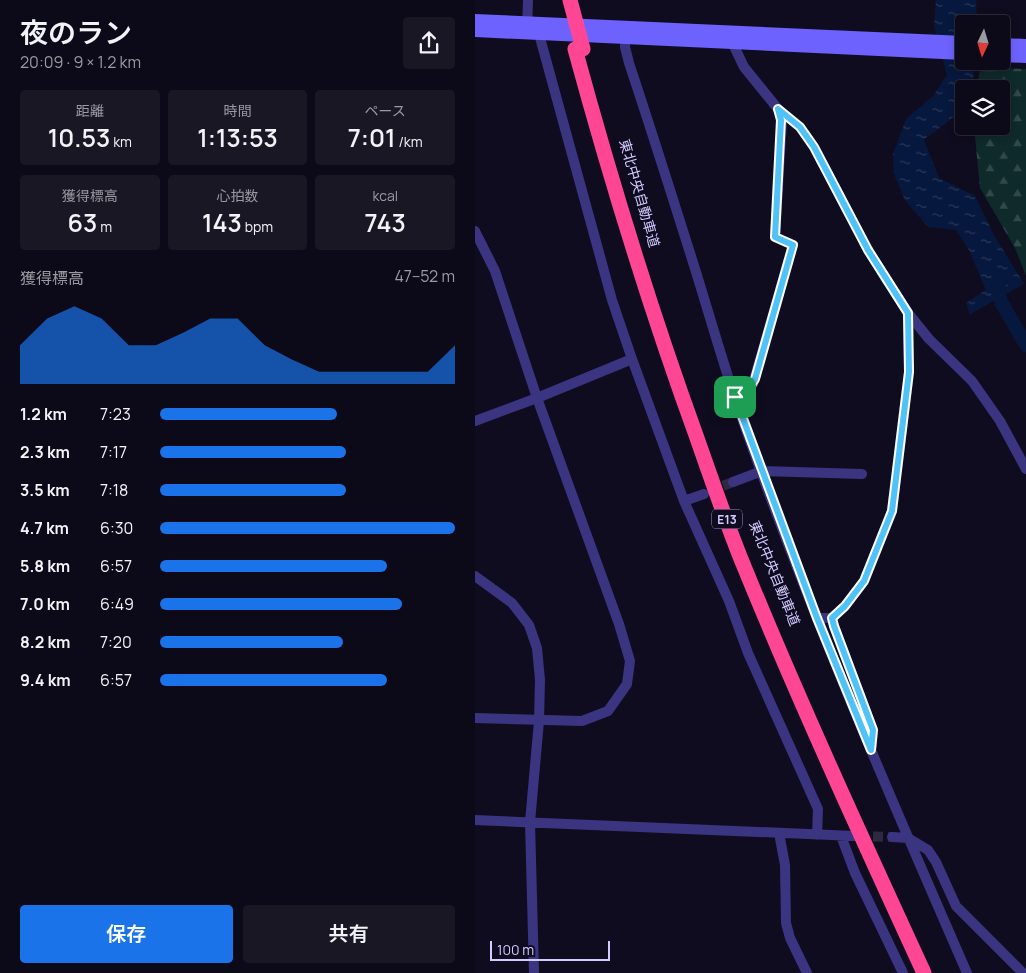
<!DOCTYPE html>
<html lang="ja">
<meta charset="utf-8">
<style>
:root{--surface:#0c0918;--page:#1a1725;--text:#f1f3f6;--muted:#9a9aa2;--line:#2c2a37;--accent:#1a73e8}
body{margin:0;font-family:Manrope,"Noto Sans JP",sans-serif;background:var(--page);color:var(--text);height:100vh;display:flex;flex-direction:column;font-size:19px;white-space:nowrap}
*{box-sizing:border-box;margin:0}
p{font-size:16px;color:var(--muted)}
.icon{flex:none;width:28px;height:28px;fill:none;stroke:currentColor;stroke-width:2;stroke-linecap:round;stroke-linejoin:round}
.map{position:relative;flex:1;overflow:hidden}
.sheet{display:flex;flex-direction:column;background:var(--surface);width:475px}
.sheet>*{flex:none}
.needle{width:32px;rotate:184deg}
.fabs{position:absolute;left:480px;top:15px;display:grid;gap:10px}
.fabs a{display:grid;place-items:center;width:55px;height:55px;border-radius:5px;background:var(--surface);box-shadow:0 2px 8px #0003,0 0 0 1px var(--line);font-size:25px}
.scale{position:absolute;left:15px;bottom:12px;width:120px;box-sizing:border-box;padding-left:5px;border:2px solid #d3cbff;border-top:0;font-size:14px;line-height:18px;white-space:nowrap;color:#d3cbff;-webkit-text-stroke:4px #100c20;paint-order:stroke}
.pin{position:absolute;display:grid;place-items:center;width:42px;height:42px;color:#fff;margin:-21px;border-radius:10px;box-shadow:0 2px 8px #0006}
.round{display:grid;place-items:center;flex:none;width:52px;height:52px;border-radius:5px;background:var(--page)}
.headline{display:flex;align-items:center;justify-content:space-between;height:85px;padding:0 20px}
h1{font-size:28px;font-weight:600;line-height:38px}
.metrics{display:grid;grid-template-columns:repeat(3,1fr);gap:8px;height:85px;padding:5px 20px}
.metrics div{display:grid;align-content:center;border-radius:5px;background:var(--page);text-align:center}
.metrics b{font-size:25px;font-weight:600}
.metrics small{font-size:14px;font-weight:400}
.metrics p{font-size:14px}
.chart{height:140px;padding:10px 20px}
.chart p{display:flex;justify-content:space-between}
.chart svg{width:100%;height:90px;margin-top:5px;fill:var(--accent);opacity:.7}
.cta{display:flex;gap:10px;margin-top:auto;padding:10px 20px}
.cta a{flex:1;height:58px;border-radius:5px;background:var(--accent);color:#fff;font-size:20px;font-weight:600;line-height:58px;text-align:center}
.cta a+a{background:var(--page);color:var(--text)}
ul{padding:0 20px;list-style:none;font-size:16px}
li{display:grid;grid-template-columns:80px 60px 1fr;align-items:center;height:38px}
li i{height:12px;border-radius:6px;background:var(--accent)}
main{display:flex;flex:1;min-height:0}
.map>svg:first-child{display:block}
.forest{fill:url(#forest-firs)}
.water{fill:url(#water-ripples)}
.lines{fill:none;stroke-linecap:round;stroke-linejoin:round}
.river{stroke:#07183e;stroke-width:14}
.street-tunnel{stroke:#2d2941;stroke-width:10;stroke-dasharray:10 5;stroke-linecap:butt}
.street{stroke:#3b3481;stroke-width:10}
.secondary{stroke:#6e62ff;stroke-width:12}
.highway{stroke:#ff4695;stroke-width:15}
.highway-bridge{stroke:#ff4695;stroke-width:15}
.route-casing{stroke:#fff;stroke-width:10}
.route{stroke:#4fc3f7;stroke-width:6}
.labels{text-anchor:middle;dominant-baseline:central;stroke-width:4;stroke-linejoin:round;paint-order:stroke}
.shield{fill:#100c20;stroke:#9892bc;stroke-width:1}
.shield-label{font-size:12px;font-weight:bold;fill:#d3cbff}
.street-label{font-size:14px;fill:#d3cbff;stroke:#100c20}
</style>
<main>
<section class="sheet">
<div class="headline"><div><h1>夜のラン</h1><p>20:09 · 9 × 1.2 km</p></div><a class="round"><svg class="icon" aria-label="share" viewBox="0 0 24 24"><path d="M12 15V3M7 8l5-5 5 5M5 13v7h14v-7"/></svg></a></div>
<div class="metrics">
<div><p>距離</p><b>10.53<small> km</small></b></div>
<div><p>時間</p><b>1:13:53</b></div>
<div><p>ペース</p><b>7:01<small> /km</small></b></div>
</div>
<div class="metrics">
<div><p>獲得標高</p><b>63<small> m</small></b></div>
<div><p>心拍数</p><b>143<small> bpm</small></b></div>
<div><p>kcal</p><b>743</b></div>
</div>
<div class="chart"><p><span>獲得標高</span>47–52 m</p>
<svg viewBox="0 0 160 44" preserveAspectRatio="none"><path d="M0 44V25L10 12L20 6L30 12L40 25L50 25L60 19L70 12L80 12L90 25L100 32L110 38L120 38L130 38L140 38L150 38L160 25V44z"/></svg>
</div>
<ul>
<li><b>1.2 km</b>7:23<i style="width:60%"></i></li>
<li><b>2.3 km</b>7:17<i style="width:63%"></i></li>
<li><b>3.5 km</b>7:18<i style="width:63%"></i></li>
<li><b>4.7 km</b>6:30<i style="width:100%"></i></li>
<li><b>5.8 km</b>6:57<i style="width:77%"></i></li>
<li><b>7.0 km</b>6:49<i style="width:82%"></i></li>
<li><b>8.2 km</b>7:20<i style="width:62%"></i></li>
<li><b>9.4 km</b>6:57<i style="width:77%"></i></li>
</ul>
<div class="cta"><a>保存</a><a>共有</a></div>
</section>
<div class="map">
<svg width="551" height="973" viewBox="0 0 551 973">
<defs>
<pattern id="forest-firs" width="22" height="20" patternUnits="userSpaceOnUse" patternTransform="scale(1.25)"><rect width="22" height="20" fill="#0e2a2a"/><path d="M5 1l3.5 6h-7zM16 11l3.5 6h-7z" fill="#30484a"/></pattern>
<pattern id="water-ripples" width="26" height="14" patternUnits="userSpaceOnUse" patternTransform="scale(1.25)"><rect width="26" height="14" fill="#07183e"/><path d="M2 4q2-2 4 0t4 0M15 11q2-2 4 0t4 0" fill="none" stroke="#2a385b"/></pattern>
</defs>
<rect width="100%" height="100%" fill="#100c20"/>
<path class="forest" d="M505,68L551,69V276L540,248L505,188L499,126H526V89H502Z"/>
<path class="water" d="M461,0H501L502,24H489V61H500L497,89H489V109L449,140L464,178L500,196L520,237L549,284L495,314L491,303L511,290L494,250L481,230L453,227L430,200L419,174L418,154L431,119L458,96L472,75L459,26Z"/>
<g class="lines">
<path class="river" d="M525,279L523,291L526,302L551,345"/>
<path class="street-tunnel" d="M234,491L258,482
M383,836L417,837"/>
<path class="street" d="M52,30L53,0
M64,34L137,300L157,359L209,501L254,601L273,653L343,809L342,835
M150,37V47L154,63C177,132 199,202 221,272C234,314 246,356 260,398C327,594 409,783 492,973
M257,42L269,67L303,109L325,127L339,147L393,250L433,313L454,339L497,381L525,421L551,469
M0,231L20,271L62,398L144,624L155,661L152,684L133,711L107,721L0,718
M260,397L278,384L318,245L300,237L307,120L303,109
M0,421L62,398L157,359
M258,482L287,471L387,474
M209,501L229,494
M0,576L37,603L54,625L62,648L65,680L64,721L55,822L59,973
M342,618H357L370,606L389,581L417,511L434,372L433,313
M357,618L359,626L398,730L396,750
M0,820L379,836
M304,833L310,865L311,923L315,938L332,973
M366,836L380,873L428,973
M417,837L433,838L453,850L461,862L481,906L548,973"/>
<path class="secondary" d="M0,20L489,42
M0,31L489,54
M526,44L551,45
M526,56L551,57"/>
<path class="highway" d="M100,49C136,181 175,309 222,438C236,478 250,519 266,559C323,699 386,836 449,973"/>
<path class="highway-bridge" d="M95,0L108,49"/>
</g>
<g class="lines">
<defs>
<path id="route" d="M303,109L325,127L339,147L393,250L433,313L434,372L417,511L389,581L370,606L357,618L359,626L398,730L396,750L342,618L260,397C268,392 276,388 280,379L318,245L300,237L306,120Z"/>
</defs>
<use href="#route" class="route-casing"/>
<use href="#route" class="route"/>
</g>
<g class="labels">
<rect class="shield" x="237" y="509.5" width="30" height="19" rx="4"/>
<g class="shield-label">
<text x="252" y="519">E13</text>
</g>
<g class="street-label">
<text transform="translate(165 193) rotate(74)">東北中央自動車道</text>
<text transform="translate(300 573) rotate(68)">東北中央自動車道</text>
</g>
</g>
</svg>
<div class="fabs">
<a><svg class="needle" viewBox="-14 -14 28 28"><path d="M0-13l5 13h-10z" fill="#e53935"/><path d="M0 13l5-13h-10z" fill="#9a9aa2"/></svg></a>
<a><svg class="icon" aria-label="layers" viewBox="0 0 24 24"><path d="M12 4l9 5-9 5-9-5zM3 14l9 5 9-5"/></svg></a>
</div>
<div class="scale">100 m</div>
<div class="pin" style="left:260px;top:397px;background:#1e9e55"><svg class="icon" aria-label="arrive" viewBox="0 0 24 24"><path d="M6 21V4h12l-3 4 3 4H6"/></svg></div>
</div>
</main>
